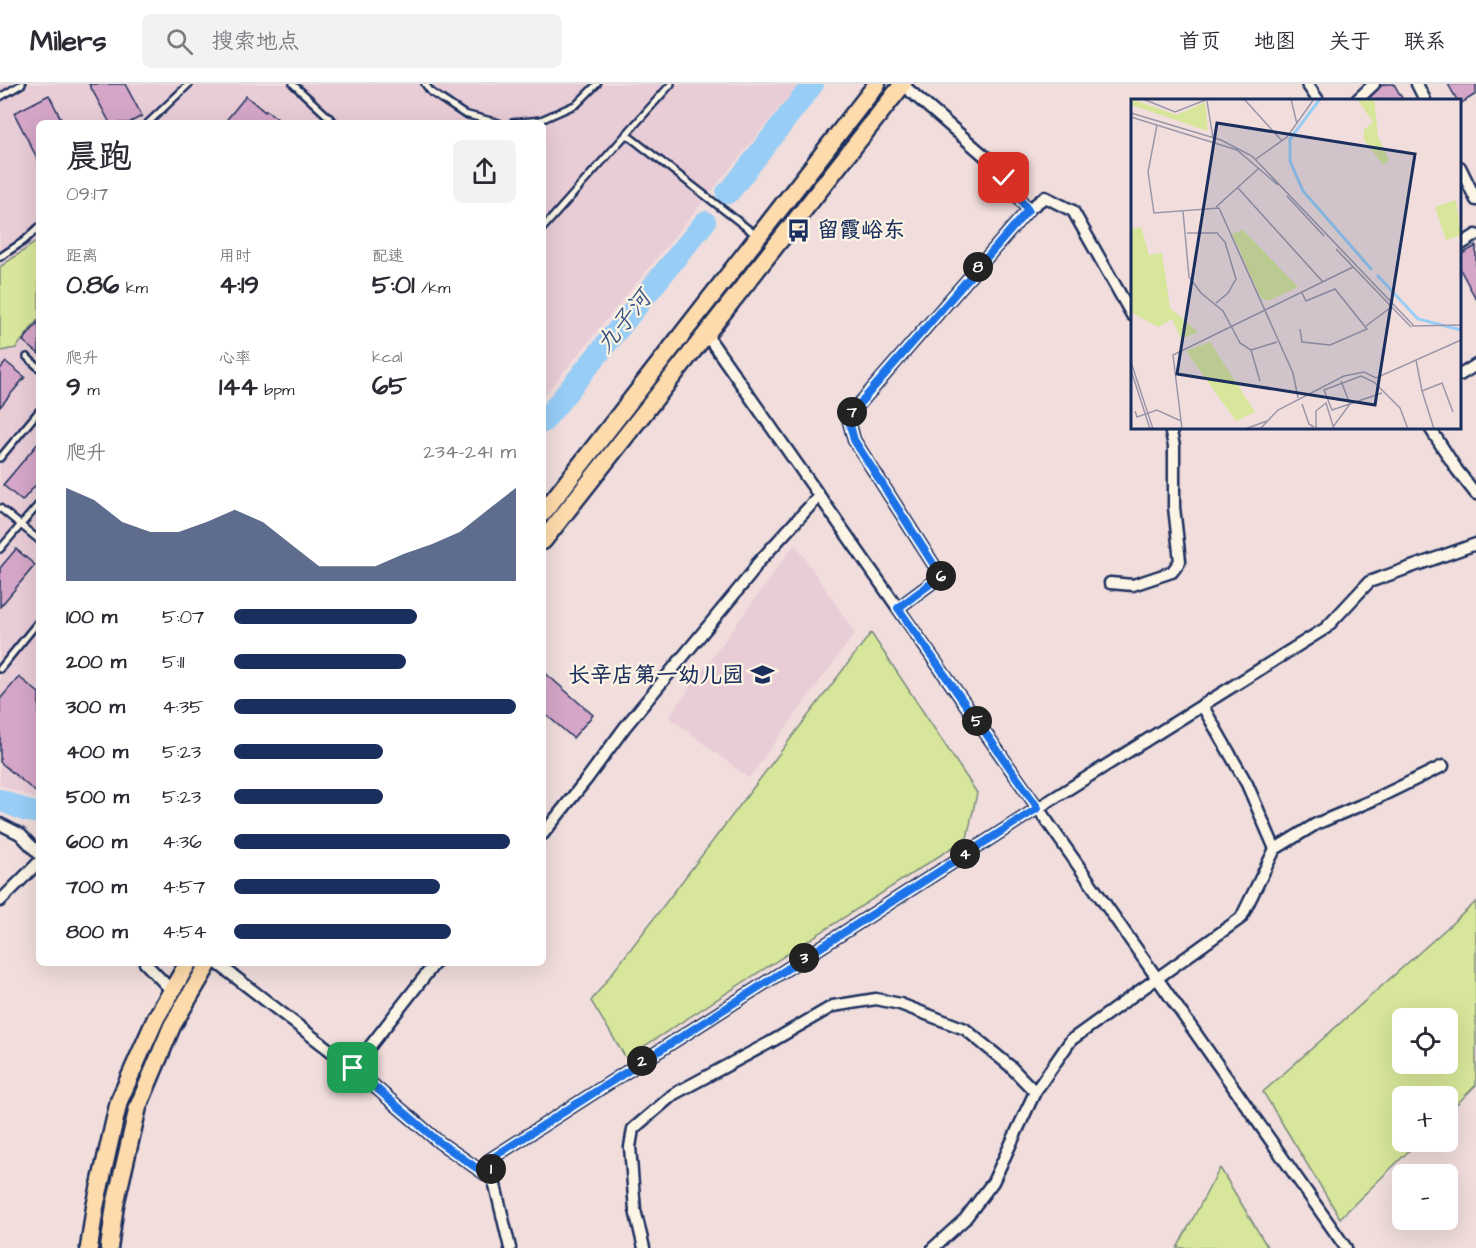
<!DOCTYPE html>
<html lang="zh">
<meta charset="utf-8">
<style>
:root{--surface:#fff;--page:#f2f2f3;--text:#2b2b33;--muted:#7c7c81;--line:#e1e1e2;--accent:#1b2f5e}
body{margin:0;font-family:"Architects Daughter","LXGW WenKai TC",sans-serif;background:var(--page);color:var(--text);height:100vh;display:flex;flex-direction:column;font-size:22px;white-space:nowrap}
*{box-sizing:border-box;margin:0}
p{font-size:20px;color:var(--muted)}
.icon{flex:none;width:33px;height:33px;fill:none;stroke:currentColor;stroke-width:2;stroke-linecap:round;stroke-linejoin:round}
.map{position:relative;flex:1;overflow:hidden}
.side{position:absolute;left:36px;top:36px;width:510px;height:846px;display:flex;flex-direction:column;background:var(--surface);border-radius:9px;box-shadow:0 6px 24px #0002}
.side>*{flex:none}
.buttons{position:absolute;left:1392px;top:924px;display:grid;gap:12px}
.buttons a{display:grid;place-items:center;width:66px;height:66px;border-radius:9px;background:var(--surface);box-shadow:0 6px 24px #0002;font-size:30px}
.pin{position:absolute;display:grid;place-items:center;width:51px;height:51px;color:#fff;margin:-26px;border-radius:12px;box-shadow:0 3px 9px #0006}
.km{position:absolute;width:30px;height:30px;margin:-15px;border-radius:50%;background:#222;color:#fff;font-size:16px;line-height:30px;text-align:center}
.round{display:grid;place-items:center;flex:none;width:63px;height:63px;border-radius:9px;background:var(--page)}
.summary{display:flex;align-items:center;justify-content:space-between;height:102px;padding:0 30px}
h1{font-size:33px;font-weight:800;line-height:45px}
.stats{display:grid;grid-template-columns:repeat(3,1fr);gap:9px;height:102px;padding:6px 30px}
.stats div{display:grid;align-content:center}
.stats b{font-size:26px;font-weight:800}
.stats small{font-size:16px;font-weight:400}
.stats p{font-size:16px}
.chart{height:168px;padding:12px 30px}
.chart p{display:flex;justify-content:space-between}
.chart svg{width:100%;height:108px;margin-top:6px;fill:var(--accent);opacity:.7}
ul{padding:0 30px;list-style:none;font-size:20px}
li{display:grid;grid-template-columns:96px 72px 1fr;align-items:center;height:45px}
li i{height:15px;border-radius:8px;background:var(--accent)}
header{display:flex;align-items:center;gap:36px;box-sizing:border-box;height:84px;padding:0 30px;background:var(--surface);border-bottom:2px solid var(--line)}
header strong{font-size:28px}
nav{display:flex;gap:33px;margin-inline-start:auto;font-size:21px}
.search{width:420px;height:54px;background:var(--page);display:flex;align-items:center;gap:15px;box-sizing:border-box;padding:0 21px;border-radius:9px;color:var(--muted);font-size:22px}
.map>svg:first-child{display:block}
.built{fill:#e8ccd6}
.green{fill:#d7e69a;stroke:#798a7c;stroke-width:1.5;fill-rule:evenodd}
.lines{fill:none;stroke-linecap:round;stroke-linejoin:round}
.river{stroke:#98cdf6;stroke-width:22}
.building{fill:#d5a6c7;stroke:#1b2f5e;stroke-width:1.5}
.service-casing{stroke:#1b2f5e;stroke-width:10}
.minor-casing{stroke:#1b2f5e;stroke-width:15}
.primary-casing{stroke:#1b2f5e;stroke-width:21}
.service{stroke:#fcf5e5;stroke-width:5}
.minor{stroke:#fcf5e5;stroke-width:10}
.primary{stroke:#fedbac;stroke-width:16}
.route-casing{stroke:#fff;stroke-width:12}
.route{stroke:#1a73e8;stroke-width:8}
.labels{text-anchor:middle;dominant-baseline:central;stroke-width:4.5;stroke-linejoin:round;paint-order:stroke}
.poi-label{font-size:22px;font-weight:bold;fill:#1b2f5e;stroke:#fcf5e5;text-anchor:start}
.water-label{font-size:24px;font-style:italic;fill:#3a5684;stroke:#fcf5e5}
.inset-river{fill:none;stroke:#98cdf6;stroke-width:3}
.inset-road{fill:none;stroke:#9b97aa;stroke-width:1.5}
.view{fill:#1b2f5e;fill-opacity:0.15;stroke:#1b2f5e;stroke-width:3}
.inset-edge{fill:none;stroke:#1b2f5e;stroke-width:3}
</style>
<header>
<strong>Milers</strong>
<div class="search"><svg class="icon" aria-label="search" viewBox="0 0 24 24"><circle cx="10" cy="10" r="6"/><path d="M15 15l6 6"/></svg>搜索地点</div>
<nav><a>首页</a><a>地图</a><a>关于</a><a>联系</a></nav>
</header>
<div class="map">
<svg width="1476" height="1164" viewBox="0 0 1476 1164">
<rect width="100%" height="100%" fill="#f0dddc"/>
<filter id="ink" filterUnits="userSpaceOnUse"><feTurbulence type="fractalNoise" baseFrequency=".0167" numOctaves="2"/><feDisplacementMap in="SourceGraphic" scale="12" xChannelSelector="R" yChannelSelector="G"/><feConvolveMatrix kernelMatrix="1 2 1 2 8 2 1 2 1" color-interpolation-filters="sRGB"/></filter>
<g filter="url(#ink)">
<path class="built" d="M0,0H799L543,313V39H39V716L0,701Z
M795,460L855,549L749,694L669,633Z"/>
<path class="green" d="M39,156V234L16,264L0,267V183Z
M871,549L977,709L967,754L626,974L591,917Z
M1476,818V1001L1448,1029V1012H1402V1058H1418L1340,1134L1263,1008ZM1448,934V980H1402V934Z
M1220,1084L1268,1164H1177Z"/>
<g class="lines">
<path class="river" d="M727,109L730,107L813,0
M543,338L705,138
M0,716L27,727L39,729"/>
</g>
<path class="building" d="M89,0H125L142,32L129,39H110Z
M1385,0H1394L1403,16H1367L1381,2Z
M1448,0H1476V10L1460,20V16H1457Z
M49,11L63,39H39V78L14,29Z
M246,12L265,28L266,26L283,39H224Z
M1476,162V215L1460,185V171Z
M39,237V270L23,257Z
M6,278L25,293L0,323V285Z
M39,358V397L22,417L3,401Z
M16,465L35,481L0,523V484Z
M543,587L593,631L573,654L543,628Z
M19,593L39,609V711L0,678V615Z"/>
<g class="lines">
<defs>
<path id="service" d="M293,0L335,39
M425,0L431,8L464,30L499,39
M0,13L22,0
M148,39L189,0
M512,39L541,36L577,20L597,0
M626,50L756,151
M543,144L671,0
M0,173L24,157L39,143
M27,273L39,284
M0,374L39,327
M0,424L39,456
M0,465L39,420
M0,585L39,537"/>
<path id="minor" d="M1307,0L1318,16
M1417,0L1425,16
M903,1L1002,87L1004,94L1028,126
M1357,16L1374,0
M1460,83L1476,116
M1460,161L1476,151
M706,250L1346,1164
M1460,291L1476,281
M1430,344L1457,386L1476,410
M1110,499L1133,501L1172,488L1180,477L1174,423V362L1170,344
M898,524L941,492L854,356L848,333L1028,126L1045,113L1073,127L1132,231
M1202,621L1247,700L1275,765
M0,740L20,750L39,770
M543,750L586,696L625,643L751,490L757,480L819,412
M0,817L39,778
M145,879L172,907
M217,879L353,984L439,1058L494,1096
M353,984L435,879
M510,1164L489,1076L1038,724L1326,544L1369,498L1476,460
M644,1164L635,1126L630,1063L633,1045L674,1010L769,959L833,922L876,915L900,920L965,945L1010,982L1035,1008
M933,1164L965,1135L993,1098L1035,1008L1071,956L1241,834L1275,765L1316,740L1373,716L1443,682"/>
<path id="primary" d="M543,429L877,0
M543,457L903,0
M89,1164L95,1123L119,1017L156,934L188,879
M109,1164L115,1121L138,1023L172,942L209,879"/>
</defs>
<use href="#service" class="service-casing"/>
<use href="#minor" class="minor-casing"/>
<use href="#primary" class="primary-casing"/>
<use href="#service" class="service"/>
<use href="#minor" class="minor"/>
<use href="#primary" class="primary"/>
</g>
</g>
<g class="lines" filter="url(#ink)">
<defs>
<path id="route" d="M353,984L439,1058L494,1096L489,1076L1038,724L898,524L941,492L854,356L848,333L1028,126L1004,94"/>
</defs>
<use href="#route" class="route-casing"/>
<use href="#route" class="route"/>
</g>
<defs>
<symbol id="bus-bare" viewBox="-9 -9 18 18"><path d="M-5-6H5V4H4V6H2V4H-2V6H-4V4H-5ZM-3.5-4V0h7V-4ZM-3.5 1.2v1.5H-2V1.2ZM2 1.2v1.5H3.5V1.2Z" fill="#1b2f5e" stroke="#fcf5e5" stroke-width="2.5" paint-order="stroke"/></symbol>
<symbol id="school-bare" viewBox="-9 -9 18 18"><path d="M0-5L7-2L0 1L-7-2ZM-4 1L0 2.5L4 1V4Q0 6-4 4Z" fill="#1b2f5e" stroke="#fcf5e5" stroke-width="2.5" paint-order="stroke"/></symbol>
</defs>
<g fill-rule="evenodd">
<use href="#bus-bare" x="782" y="130" width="33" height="33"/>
<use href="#school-bare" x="746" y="574" width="33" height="33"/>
</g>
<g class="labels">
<g class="poi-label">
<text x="817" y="146">留霞峪东</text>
<text x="744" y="591" text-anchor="end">长辛店第一幼儿园</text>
</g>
<g class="water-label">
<text transform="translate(624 238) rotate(-51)">九子河</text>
</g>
</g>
<g transform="translate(1131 15)">
<rect width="330" height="330" fill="#f0dddc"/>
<path d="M0,0L46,16L74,3L77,32L0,6ZM226,0H243L247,38L258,61L252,66L233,41V31L242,23ZM325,101L330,136L315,141L304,108ZM10,128L18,156L31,154L39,209L67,233L50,240L41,220L27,228L0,213V130ZM112,131L167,188L137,202L130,199L101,135ZM79,243L124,313L105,322L55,252Z" fill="#d7e69a"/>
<path class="inset-river" d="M189,0L159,40V62L172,92L241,171M246,176L287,220L330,231"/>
<path class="inset-road" d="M12,0L44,13L77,0M113,0L151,42M160,0L166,25M76,2L82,39M0,14L90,41L121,57L282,226M0,18L106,51L147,86M26,26L17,73L23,114L88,109L162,274L167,299M125,60L156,38L183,0M107,89L192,183M156,97L193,137M85,108L127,70M52,112L58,178L70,194L92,212L109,244L120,251L129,282M56,134H86L94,143L105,180L97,194L85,204M205,150L280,228M235,227L259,209M281,227L330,226M169,230L171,243L199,246L236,230L204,190L175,202L171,194M120,251L146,243M285,261L291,292M0,263L22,330M0,271L19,330M251,294L201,311L193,291L230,277L243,283L269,309L277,330M171,305L178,325L183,328M4,312L6,318L26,311L50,322M202,328L219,305L210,282M51,330L42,256L222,168M114,330L136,322M129,330L147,311L213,277L233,273L245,279L330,241M185,330V312L195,304L203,330M303,330L291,292L311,284L322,313"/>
<path class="view" d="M86,24L284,55L244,306L46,275Z"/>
<rect width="330" height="330" class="inset-edge"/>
</g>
</svg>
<div class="buttons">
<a><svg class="icon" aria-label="locate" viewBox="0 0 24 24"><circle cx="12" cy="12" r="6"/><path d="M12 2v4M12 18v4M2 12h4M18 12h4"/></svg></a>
<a>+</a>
<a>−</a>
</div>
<div class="pin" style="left:353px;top:984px;background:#1e9e55"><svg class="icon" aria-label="arrive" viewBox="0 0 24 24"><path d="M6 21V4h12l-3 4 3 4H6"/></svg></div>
<div class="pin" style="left:1004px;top:94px;background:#d93025"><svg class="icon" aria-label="check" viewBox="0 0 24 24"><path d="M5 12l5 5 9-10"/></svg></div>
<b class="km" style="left:491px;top:1085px">1</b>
<b class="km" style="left:642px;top:977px">2</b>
<b class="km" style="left:804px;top:874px">3</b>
<b class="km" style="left:965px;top:770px">4</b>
<b class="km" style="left:977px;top:637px">5</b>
<b class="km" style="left:941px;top:492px">6</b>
<b class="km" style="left:852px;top:328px">7</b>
<b class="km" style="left:978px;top:183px">8</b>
<section class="side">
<div class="summary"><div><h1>晨跑</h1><p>09:17</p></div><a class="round"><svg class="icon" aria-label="share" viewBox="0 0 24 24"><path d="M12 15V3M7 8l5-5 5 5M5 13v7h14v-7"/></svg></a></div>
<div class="stats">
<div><p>距离</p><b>0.86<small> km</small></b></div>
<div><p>用时</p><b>4:19</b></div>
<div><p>配速</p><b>5:01<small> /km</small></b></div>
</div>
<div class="stats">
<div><p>爬升</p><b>9<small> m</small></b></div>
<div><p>心率</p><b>144<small> bpm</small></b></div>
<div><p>kcal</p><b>65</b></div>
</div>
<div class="chart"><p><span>爬升</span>234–241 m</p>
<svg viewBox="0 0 160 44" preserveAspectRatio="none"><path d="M0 44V6L10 11L20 20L30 24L40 24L50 20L60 15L70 20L80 29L90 38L100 38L110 38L120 33L130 29L140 24L150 15L160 6V44z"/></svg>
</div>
<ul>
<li><b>100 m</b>5:07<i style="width:65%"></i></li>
<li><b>200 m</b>5:11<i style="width:61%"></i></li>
<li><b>300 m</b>4:35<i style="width:100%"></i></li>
<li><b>400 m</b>5:23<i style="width:53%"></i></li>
<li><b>500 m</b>5:23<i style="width:53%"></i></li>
<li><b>600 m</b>4:36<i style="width:98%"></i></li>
<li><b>700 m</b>4:57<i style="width:73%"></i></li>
<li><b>800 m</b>4:54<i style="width:77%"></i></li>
</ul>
</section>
</div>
